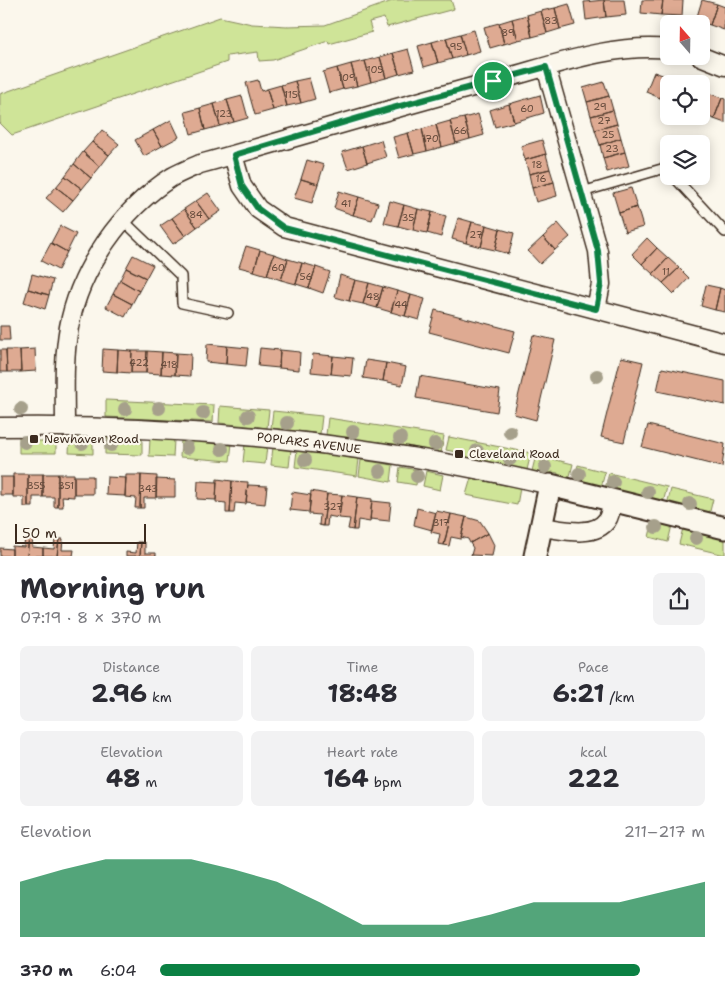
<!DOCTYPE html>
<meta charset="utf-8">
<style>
:root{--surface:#fff;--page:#f2f2f3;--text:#2b2b33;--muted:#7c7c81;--accent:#0b8043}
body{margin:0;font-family:"Shantell Sans",sans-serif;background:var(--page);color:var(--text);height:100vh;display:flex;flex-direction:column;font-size:19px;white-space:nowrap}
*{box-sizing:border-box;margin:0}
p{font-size:16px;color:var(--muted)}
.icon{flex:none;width:28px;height:28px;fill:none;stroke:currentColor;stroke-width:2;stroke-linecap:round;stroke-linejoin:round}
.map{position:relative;height:556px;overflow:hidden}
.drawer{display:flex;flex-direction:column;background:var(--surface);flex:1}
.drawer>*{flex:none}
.needle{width:32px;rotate:340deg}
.buttons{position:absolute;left:660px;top:15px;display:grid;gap:10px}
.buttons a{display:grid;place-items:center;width:50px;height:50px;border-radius:8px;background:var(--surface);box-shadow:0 2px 12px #0003;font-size:25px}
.scale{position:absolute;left:15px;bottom:12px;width:131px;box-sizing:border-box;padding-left:5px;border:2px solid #3b2a1e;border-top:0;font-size:14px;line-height:18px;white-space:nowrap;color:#3b2a1e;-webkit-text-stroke:4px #fbf7ec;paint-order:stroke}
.pin{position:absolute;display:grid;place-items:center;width:42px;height:42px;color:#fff;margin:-21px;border:2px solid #fff;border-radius:50%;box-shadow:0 1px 5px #0007}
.round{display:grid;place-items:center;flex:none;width:52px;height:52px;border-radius:8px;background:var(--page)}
.headline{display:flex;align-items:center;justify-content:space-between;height:85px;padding:0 20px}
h1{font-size:28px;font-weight:700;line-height:38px}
.metrics{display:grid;grid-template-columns:repeat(3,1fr);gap:8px;height:85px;padding:5px 20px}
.metrics div{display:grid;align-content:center;border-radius:8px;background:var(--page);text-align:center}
.metrics b{font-size:25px;font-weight:700}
.metrics small{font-size:14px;font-weight:400}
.metrics p{font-size:14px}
.chart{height:140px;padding:10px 20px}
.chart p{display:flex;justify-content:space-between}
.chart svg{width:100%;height:90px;margin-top:5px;fill:var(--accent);opacity:.7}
ul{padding:0 20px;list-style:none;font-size:16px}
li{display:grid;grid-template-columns:80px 60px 1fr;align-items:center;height:38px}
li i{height:12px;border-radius:6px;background:var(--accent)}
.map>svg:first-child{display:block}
.green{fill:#cfe498;stroke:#85875b}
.building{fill:#deaa92;stroke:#3b2a1e}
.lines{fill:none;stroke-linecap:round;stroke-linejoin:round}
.service-casing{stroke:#3b2a1e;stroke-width:12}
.minor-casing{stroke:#3b2a1e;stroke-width:21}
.tertiary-casing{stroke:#3b2a1e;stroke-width:25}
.service{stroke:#fbf7ec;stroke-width:9}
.minor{stroke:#fbf7ec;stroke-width:18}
.tertiary{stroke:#fbf7ec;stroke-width:21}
.tree{fill:#a6a08b}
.route-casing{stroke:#fff;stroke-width:10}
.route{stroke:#0b8043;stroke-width:6}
.poi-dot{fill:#3b2a1e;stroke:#fbf7ec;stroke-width:2}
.labels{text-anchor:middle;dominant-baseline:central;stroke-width:4.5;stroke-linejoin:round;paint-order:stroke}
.number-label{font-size:10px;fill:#644a3b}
.poi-label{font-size:12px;fill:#3b2a1e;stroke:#fbf7ec;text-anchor:start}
.street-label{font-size:12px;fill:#3b2a1e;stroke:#fbf7ec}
</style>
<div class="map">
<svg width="725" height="556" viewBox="0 0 725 556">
<rect width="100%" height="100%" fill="#fbf7ec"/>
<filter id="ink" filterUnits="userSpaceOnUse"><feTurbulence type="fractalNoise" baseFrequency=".02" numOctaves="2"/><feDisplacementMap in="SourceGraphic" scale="10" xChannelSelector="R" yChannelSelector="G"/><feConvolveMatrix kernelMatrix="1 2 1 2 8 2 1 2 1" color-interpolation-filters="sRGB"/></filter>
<g filter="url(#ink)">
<path class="green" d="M395,0H451L454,9L387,27L384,18L369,22L372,32L329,44L328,41L273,60L259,61L258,52L227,56V62L12,135L0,123V94L220,17L252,24L287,26L325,25Z
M106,400L214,405L213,422L106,417Z
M220,406L269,410L267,428L219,423Z
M273,411L322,416L320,434L271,428Z
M328,418L444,436L441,453L407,446L326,435Z
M33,434L34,441H56V453H19V435Z
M70,435L93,436V454L69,453Z
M105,437L142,438V455L105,454Z
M449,437L531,453L527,470L466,457V454L446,450Z
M150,439L174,440L173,457L149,456Z
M181,440L232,443L230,461L180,457Z
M245,444L267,446L265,464L243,462Z
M273,447L291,449L289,467L271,465Z
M297,450L359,459L357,476L295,467Z
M536,455L573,464L569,480L557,477L558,473L552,472L550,475L532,471Z
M361,460L393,465L391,482L359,476Z
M578,465L605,472L601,488L574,482Z
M400,467L418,470L416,485L398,482Z
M426,471L443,475L440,490L423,486Z
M609,473L667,487L663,503L605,489Z
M471,478L520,488L517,505L466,495Z
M671,489L713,499L709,515L667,505Z
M653,520L672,525L668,542L649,537Z
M683,528L725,538V555L679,544Z"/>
<path class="building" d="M604,0L606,17L586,20L584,2Z
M604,0H624L626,15L606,17Z
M642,0H663L661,15L641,13Z
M663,0H683L682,16L661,15Z
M702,0L717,4L710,25L696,20Z
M569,4L575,25L560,29L555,8Z
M717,4L725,7L724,30L710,25Z
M555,8L560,29L547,33L541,11Z
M541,11L547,33L532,37L527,15Z
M527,15L532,37L518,40L512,19Z
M512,19L518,40L504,44L499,23Z
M499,23L504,44L490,48L484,27Z
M474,30L480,51L466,55L460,34Z
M460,34L466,55L452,59L446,38Z
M446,38L452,59L438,63L432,42Z
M432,42L438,63L424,67L418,46Z
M408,49L414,70L399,74L393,53Z
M393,53L399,74L386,78L380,57Z
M380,57L386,78L371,82L365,61Z
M365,61L371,82L357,86L351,64Z
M351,64L357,86L343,89L337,68Z
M337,68L343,89L329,93L323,72Z
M654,72L668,77L660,98L646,92Z
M668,77L681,82L669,84V101L660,98Z
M309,78L315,99L301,103L295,81Z
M258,80L261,91L267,89L273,110L255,115L246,83Z
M295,81L301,103L287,106L281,85Z
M604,82L609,96L587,102L583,88Z
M281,85L287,106L273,110L267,89Z
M701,90L708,93L701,112Z
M708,93L722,98L714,119L701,114Z
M540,95L544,113L514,122L509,104Z
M242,96L248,118L234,122L227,100Z
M609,96L613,110L591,116L587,102Z
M722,98L725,99V123L714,119Z
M227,100L234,122L220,126L214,104Z
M214,104L220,126L205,130L200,108Z
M509,104L514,122L495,127L490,110Z
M200,108L205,130L191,134L185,112Z
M613,110L617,124L595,130L591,116Z
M478,114L484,135L470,139L464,118Z
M464,118L470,139L456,143L450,121Z
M171,120L179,137L162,146L153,130Z
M450,121L456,143L442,147L436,125Z
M617,124L621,138L600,145L595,130Z
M436,125L442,147L427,151L422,129Z
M422,129L427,151L414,154L408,133Z
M102,130L119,144L109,155L92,142Z
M153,130L162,146L144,156L135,140Z
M408,133L414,154L399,158L393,137Z
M621,138L625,152L603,158L600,145Z
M381,140L386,157L367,163L362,146Z
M542,140L546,154L525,160L521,146Z
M92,142L109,155L100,167L83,152Z
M362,146L367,163L348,169L342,152Z
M83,152L100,167L91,178L74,164Z
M625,152L629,166L607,172L603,158Z
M546,154L550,169L529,174L525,160Z
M307,160L324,165L318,184L301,179Z
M74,164L91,178L82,189L65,176Z
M550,169L554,182L532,188L529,174Z
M65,176L82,189L73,200L56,187Z
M301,179L318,184L312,203L294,198Z
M554,182L557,196L536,202L532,188Z
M56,187L73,200L63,212L46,198Z
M631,188L637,207L619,213L613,193Z
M339,191L359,197L353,215L334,208Z
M208,193L221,211L209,219L196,201Z
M359,197L378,203L372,220L353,215Z
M196,201L209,219L197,227L184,209Z
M390,201L404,205L398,226L384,223Z
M404,205L418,209L413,230L398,226Z
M637,207L643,227L625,232L619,213Z
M184,209L197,227L185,236L172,218Z
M418,209L432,212L427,233L413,230Z
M432,212L446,216L441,237L427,233Z
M172,218L185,236L173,244L160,226Z
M458,218L472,222L466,243L452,239Z
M472,222L486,225L481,247L466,243Z
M558,223L570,237L555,250L543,237Z
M486,225L500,229L495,250L481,247Z
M60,226L76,234L67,252L51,243Z
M500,229L514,233L509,254L495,250Z
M543,237L555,250L540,264L528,251Z
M647,238L657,248L642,264L632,254Z
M51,243L67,252L58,270L41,261Z
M246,246L260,250L254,271L239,267Z
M657,248L668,258L653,274L642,264Z
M260,250L274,254L267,275L254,271Z
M274,254L288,259L281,280L267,275Z
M133,255L153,265L146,278L126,268Z
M668,258L679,268L663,283L653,274Z
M288,259L302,263L296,284L281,280Z
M302,263L316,267L309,288L296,284Z
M316,267L330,272L323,293L309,288Z
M126,268L146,278L139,291L120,280Z
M679,268L689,278L674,294L663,283Z
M32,274L53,280L49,295L28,289Z
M340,275L355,280L349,301L335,297Z
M120,280L139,291L132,304L113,294Z
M355,280L369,283L363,304L349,301Z
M369,283L383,287L377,308L363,304Z
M706,285L720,288L715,310L701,306Z
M383,287L397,291L391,312L377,308Z
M720,288L725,290V312L715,310Z
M28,289L49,295L45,309L24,302Z
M397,291L411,295L405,316L391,312Z
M113,294L132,304L125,317L106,307Z
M411,295L425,299L419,320L405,316Z
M435,310L515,331L509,353L429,332Z
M0,326H9L10,340H0Z
M533,335L555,340L536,420L514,414Z
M207,344L227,346L226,364L206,362Z
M227,346L248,348L246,366L226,364Z
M260,348L280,350L279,368L258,366Z
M35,349L36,371L21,372L20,350Z
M103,349L118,350L117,372L102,371Z
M0,350H6L7,372H0Z
M6,350H20L21,372H7Z
M118,350L132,351L131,373L117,372Z
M280,350L300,352L299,370L279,368Z
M132,351H147L146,373H131Z
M147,351L162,352L161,374L146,373Z
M162,352L176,353L175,375L161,374Z
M176,353L191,354L190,376L175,375Z
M313,354L333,356L331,374L311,372Z
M333,356L353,358L351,376L331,374Z
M621,357L643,362L624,442L601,437Z
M366,360L386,363L383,381L363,378Z
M386,363L406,367L402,385L383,381Z
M662,368L725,381V405L657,391Z
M420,376L500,390L497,412L416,398Z
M648,425L725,444L722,467L642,447Z
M13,474H28V507H24V497H13Z
M28,474H43V497H33V507H28Z
M43,474H58V507H54V497H43Z
M58,474H74V497L62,496L63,507H58Z
M126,475H141L140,508H135L136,498L125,497Z
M141,475L157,476L156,498H144V508H140Z
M74,476H93V494H74Z
M0,477H13V495H0Z
M107,477L126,478L125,496L106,495Z
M156,479L175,480V497H156Z
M217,479L232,481L230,513H226V503L216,502Z
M198,481L217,482L216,500L197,499Z
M232,481L248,482L246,504L235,503L234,513H230Z
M248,485L267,486L265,504L246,502Z
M311,491L327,494L323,526L319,525L320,515L309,514Z
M292,492L311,495L309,512L290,510Z
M327,494L342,495L339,518L328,516L327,526H323Z
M342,495L357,497L353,530L348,529L350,519L339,518Z
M357,497L372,499L370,522L358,520L357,530H353Z
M372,501L391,503L389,521L370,519Z
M417,508L436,513L432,530L414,525Z
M436,511L451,514L444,545L438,544L440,534L431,532Z
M451,514L466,517L461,539L451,537L449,546L444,545Z
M466,517L480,521L488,533L470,543L468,539L461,537Z
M488,533L494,545L492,556L471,555L473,548L470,543Z
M25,536L29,537L27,556H12V546L24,547Z
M29,537H33L32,547L43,548V556H27Z
M55,539H59L57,556H43V548L54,549Z
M59,539H63L62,550H74L73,556H57Z
M137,542H141L140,556H126V552L136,553Z
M141,542L145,543V553H156V556H140Z
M0,548L12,549V556H0Z"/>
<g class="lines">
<defs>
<path id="service" d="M673,176L725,232
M582,192L665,168L669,172
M124,221L181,276L182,303L228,313"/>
<path id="minor" d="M700,56L725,66
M546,67L598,251L601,284L596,309
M233,155L242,186L258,209L284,227L725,343
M65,426C65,393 63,360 69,327C80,268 122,209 172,177C181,172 191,168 200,164C298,137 396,107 495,81C552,66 610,43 669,49
M0,427C188,424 367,442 550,485
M542,527C560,529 594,539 607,520C611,514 611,507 612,500"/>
<path id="tertiary" d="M535,556L550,485L725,528"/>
</defs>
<use href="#service" class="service-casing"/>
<use href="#minor" class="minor-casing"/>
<use href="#tertiary" class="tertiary-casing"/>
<use href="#service" class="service"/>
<use href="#minor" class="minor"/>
<use href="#tertiary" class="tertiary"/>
</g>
<g class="tree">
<circle cx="597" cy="376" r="7"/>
<circle cx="159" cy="408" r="7"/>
<circle cx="21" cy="409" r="7"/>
<circle cx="125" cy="409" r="7"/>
<circle cx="203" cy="413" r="7"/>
<circle cx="248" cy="416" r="7"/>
<circle cx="287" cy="423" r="7"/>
<circle cx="353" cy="432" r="7"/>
<circle cx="510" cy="432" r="7"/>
<circle cx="400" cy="438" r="7"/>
<circle cx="25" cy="442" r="7"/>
<circle cx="82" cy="443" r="7"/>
<circle cx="435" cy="444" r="7"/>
<circle cx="111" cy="445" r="7"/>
<circle cx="187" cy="448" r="7"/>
<circle cx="222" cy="449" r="7"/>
<circle cx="477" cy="451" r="7"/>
<circle cx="510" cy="459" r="7"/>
<circle cx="305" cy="460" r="7"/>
<circle cx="545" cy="467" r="7"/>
<circle cx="380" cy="471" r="7"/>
<circle cx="579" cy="474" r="7"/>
<circle cx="417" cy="476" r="7"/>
<circle cx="613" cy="482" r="7"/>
<circle cx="648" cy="492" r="7"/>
<circle cx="690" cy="504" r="7"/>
<circle cx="656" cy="527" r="7"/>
<circle cx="696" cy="538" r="7"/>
</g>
</g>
<g class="lines" filter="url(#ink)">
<defs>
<path id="route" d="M546,67L598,251L601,284L596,309L284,228L258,209L242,186L234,155L389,109Z"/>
</defs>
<use href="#route" class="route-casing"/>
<use href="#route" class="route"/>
</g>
<g class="poi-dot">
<rect x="29" y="434" width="10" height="10" rx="2.5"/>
<rect x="454" y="449" width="10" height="10" rx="2.5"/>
</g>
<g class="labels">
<g class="number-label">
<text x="551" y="20">83</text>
<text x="508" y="32">89</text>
<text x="456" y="46">95</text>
<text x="375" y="69">105</text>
<text x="347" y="77">109</text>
<text x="291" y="94">115</text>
<text x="600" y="106">29</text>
<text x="527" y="108">60</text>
<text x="224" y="113">123</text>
<text x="604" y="120">27</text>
<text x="460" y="130">66</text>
<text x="608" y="134">25</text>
<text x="432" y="138">70</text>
<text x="612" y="148">23</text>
<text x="537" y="164">18</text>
<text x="541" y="178">16</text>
<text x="346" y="203">41</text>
<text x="196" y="214">84</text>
<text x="408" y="217">35</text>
<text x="476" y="234">27</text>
<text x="278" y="267">60</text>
<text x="666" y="271">11</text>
<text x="306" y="276">56</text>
<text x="373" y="296">48</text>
<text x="401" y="304">44</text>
<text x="139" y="362">422</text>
<text x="169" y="364">418</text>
<text x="36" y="485">355</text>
<text x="66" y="485">351</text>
<text x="148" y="488">343</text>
<text x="333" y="506">327</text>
<text x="441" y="522">317</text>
</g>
<g class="poi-label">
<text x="44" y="439">Newhaven Road</text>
<text x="469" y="454">Cleveland Road</text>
</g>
<g class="street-label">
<text transform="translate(309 443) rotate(7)">POPLARS AVENUE</text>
</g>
</g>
</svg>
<div class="buttons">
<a><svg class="needle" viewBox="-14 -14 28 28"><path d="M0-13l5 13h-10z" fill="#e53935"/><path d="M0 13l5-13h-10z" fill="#7c7c81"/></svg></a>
<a><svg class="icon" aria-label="locate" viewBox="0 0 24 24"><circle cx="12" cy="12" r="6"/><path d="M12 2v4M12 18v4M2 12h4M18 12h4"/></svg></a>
<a><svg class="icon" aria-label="layers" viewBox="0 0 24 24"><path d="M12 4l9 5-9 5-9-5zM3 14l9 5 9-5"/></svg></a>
</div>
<div class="scale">50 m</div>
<div class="pin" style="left:493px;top:81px;background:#1e9e55"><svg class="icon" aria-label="arrive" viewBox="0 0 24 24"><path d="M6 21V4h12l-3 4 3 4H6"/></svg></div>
</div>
<section class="drawer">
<div class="headline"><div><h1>Morning run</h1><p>07:19 · 8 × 370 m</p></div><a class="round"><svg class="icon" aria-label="share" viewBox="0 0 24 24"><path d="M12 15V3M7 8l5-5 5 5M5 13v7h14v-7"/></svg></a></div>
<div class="metrics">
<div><p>Distance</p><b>2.96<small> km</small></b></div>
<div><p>Time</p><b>18:48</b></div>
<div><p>Pace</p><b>6:21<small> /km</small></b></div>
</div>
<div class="metrics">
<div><p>Elevation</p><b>48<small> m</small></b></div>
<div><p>Heart rate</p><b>164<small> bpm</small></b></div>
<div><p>kcal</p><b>222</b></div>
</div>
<div class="chart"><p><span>Elevation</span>211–217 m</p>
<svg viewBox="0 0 160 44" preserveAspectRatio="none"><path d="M0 44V17L10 11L20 6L30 6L40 6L50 11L60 17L70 27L80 38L90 38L100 38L110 33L120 27L130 27L140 27L150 22L160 17V44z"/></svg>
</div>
<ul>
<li><b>370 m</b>6:04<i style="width:88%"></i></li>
</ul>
</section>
